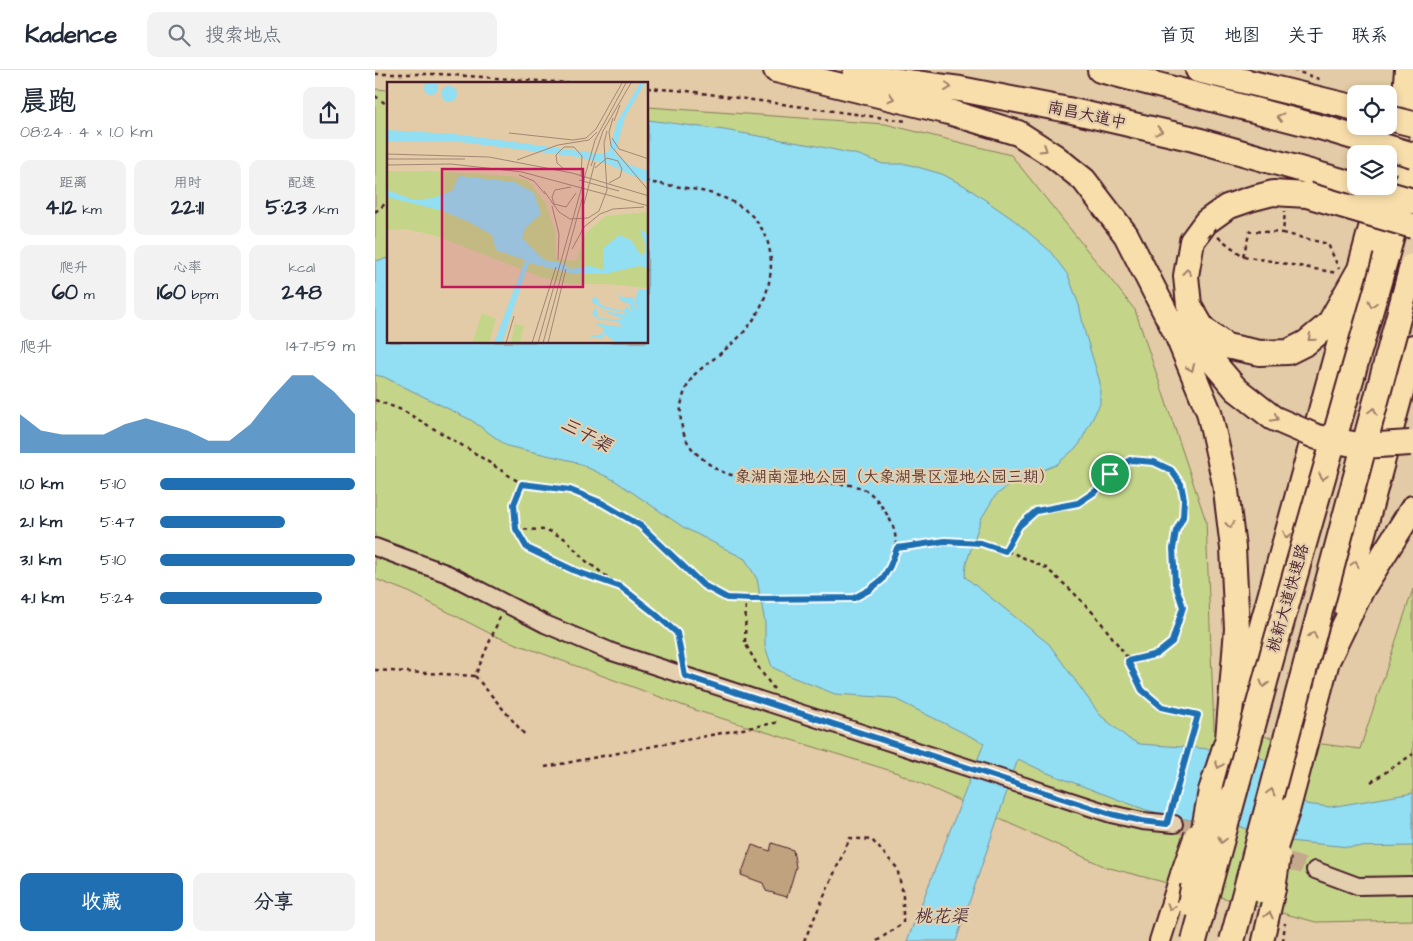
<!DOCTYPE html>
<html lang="zh">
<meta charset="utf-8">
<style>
:root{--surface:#fff;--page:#f2f2f3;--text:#1f2937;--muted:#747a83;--line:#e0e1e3;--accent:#1f6fb2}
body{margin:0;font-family:"Architects Daughter","LXGW WenKai TC",sans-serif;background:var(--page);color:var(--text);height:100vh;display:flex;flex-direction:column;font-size:19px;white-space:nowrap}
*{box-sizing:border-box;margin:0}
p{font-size:16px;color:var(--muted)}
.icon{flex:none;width:28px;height:28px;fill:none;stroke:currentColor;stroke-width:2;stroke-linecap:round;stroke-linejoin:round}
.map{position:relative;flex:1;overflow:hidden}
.side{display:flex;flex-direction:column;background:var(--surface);width:375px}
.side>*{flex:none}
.tools{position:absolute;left:972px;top:15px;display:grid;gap:10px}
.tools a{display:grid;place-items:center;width:50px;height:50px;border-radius:10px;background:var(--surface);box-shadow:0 2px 8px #0003;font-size:25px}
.pin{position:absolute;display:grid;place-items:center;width:42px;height:42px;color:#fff;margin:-21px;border:2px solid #fff;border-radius:50%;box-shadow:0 1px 5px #0007}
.round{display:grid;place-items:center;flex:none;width:52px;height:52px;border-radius:10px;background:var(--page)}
.overview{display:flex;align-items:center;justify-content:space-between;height:85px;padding:0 20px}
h1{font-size:28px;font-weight:700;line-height:38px}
.stats{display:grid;grid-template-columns:repeat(3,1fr);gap:8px;height:85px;padding:5px 20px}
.stats div{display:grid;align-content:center;border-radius:10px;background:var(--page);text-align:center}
.stats b{font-size:21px;font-weight:700}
.stats small{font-size:14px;font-weight:400}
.stats p{font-size:14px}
.chart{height:140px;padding:10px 20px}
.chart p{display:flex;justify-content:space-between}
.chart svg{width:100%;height:90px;margin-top:5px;fill:var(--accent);opacity:.7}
.action{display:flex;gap:10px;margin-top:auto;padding:10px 20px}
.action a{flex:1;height:58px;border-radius:10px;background:var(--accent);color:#fff;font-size:20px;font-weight:700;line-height:58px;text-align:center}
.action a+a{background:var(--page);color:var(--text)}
ul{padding:0 20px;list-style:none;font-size:16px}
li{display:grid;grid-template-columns:80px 60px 1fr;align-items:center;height:38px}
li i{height:12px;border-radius:6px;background:var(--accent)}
header{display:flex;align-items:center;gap:30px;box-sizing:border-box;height:70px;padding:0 25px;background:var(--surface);border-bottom:1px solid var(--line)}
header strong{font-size:24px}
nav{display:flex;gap:28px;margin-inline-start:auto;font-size:18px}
.search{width:350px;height:45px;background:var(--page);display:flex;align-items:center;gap:12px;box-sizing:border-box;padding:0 18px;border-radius:10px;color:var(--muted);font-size:19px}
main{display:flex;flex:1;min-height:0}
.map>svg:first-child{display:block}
.green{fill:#c4d589;stroke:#877a5a}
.water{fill:#92def2;stroke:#7592a2}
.building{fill:#c0a27e;stroke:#4a1f2b}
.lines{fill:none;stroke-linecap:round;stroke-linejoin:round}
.minor-tunnel{stroke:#c4a98d;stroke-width:16;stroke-dasharray:16 8;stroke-linecap:butt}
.minor-casing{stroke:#4a1f2b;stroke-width:20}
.major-casing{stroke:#4a1f2b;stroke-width:24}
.highway-casing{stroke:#4a1f2b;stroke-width:28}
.path{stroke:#4a1f2b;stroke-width:2.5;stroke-dasharray:4 4;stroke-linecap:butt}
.minor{stroke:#e4cfae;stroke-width:16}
.major{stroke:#f8deab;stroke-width:20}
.highway{stroke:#f8deab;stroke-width:24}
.major-bridge-casing{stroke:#4a1f2b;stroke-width:24;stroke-linecap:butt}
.highway-bridge-casing{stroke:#4a1f2b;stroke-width:28;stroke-linecap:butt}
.path-bridge{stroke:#4a1f2b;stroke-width:2.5;stroke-dasharray:4 4;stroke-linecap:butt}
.major-bridge{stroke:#f8deab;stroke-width:20}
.highway-bridge{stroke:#f8deab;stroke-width:24}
.oneway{stroke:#a17e6b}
.route-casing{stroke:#fff;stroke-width:10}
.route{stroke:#1f6fb2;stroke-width:6}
.labels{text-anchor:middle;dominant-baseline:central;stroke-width:4.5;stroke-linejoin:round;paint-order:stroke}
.street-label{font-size:16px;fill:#4a1f2b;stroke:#e4cfae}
.park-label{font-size:16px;fill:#5c3a39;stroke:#e4cfae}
.water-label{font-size:18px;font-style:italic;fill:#51323f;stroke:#e4cfae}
.inset-road{fill:none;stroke:#a58675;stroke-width:1}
.view{fill:#c2185b;fill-opacity:0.15;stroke:#c2185b;stroke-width:2.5}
.inset-edge{fill:none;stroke:#4a1f2b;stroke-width:2.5}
</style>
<header>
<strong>Kadence</strong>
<div class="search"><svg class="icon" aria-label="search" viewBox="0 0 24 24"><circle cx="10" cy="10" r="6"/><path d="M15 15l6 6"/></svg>搜索地点</div>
<nav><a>首页</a><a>地图</a><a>关于</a><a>联系</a></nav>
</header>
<main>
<section class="side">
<div class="overview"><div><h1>晨跑</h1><p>08:24 · 4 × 1.0 km</p></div><a class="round"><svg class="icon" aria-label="share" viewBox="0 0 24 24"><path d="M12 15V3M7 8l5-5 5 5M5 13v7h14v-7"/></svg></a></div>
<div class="stats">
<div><p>距离</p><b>4.12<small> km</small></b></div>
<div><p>用时</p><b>22:11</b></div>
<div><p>配速</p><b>5:23<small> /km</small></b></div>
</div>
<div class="stats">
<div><p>爬升</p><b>60<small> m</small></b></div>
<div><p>心率</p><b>160<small> bpm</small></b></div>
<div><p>kcal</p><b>248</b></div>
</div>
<div class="chart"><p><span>爬升</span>147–159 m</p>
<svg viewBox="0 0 160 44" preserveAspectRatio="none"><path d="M0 44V25L10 33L20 35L30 35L40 35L50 30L60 27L70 30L80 33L90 38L100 38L110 30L120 17L130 6L140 6L150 14L160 25V44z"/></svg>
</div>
<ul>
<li><b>1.0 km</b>5:10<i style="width:100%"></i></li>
<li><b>2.1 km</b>5:47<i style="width:64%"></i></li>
<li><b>3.1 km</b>5:10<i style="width:100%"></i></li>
<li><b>4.1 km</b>5:24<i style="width:83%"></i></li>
</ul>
<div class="action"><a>收藏</a><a>分享</a></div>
</section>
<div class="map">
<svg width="1038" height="871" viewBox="0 0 1038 871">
<rect width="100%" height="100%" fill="#e2cba6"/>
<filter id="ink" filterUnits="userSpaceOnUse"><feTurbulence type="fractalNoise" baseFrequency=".02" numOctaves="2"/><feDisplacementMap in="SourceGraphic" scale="10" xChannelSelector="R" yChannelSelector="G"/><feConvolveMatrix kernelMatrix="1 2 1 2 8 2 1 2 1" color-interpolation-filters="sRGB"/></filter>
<g filter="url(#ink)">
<path class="green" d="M0,19L14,20V272H272L273,37L510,54L636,85L760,240L831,451L839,660L985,679L1038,519V850L941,852L731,797L523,703L323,641L120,566L34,522L0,509Z"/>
<path class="water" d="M273,50L349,60L442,76L484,85L508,94H532L567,104L590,116L639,150L674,180L693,205L704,235L710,263L725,312V334L704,375L681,395L638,412L620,426L606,449L591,494L590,507L674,574L725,645L754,669L765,674L849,680L886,688L896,692L931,734L955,737L1038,723V776L974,777L903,770L861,755L815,750L771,740L670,702L643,689L581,871H532L609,673L518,628L460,624L417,607L397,597L390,576V553L382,509L370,489L308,457L239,410L198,391L132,376L96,350L9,307L0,305V191L14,188V272H272Z"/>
<path class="building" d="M397,773L418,780L421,797L412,827L391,821L388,813L366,805L377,775L395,781Z"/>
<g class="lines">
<path class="minor-tunnel" d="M799,754L940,800"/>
<defs>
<path id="minor" d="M0,477L73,504L170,554L237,582L736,744L767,751L799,754
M940,800L983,816L1038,815"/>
<path id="major" d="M785,871L806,804
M888,871L900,819"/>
<path id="highway" d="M401,0L574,42L643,63L679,86L709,110L751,165L802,265L834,342L850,413L858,478L862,559L853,669
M725,0L952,59
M823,0L981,38
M480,5L585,19L693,40L815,68L981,115
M1014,93L1029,35L1032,0
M932,125L898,123L875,129L852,137L831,152L817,171L811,206L814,235L828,259L851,276L885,283L913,282L931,273L954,254L985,199L1005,125
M1011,187L1038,89
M810,251L828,280L861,319
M969,534L1038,277
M866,623L882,574L985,199
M836,721L857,656
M912,741L952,591L987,519L1038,438"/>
</defs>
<use href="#minor" class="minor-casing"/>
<use href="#major" class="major-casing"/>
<use href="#highway" class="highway-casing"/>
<path class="path" d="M918,0L947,10
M0,4H64L207,14
M272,18L312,21L531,51
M0,26L14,36
M0,142L14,131
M908,163L953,174L964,199
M843,167L868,186L962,203
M868,186L875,161L908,163L910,141
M0,330L27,340L95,380L147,414L195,420L227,433L266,456L328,515L352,528H479C497,518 510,509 517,489C519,484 522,480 521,475C521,462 517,451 509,440C505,434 500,427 495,423C482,413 462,414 447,413C417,411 378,413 350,403C339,399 330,391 322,384C301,364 301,331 317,308C320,303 326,299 331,295C343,285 357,275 368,263C401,227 411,164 363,135C337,119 302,117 272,112
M147,415L139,434L141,459L152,478L200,501L246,517L302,563L307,590
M141,459L172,460L189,468L211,491L243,515
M522,478L571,471L606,473L640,484L671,498L697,521L721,546L750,584L767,619L787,637L823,645L796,740
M631,480L644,456L661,441L703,433L721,421L735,404L755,389L779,392L796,400L806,414L809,429L808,447L801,461L798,479L800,513L808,537L797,572L782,584L753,591
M371,528L370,573L385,600L399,619
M0,600L100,606L125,547
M100,606L150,665
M170,697L404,652
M996,712L1038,684
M429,871L475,768L497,770L522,798L528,824V853L502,871
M908,871L910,853"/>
<use href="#minor" class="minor"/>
<use href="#major" class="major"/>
<use href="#highway" class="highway"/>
<defs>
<path id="major-bridge" d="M806,804L820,765
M900,819L905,786"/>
<path id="highway-bridge" d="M1014,48L1038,54
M952,59L1038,85
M986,116L1038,131
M932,125L1038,156
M861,319L898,348L942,367L988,376L1035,373
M886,820L912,741
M815,834L836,721
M819,871L899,579L1011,187
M857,871L1037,196"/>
</defs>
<use href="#major-bridge" class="major-bridge-casing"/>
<use href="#highway-bridge" class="highway-bridge-casing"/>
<path class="path-bridge" d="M833,167L842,157"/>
<use href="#major-bridge" class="major-bridge"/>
<use href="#highway-bridge" class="highway-bridge"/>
</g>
<defs><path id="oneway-chevron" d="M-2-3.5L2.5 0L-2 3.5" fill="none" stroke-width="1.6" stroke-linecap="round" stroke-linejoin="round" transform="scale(1.25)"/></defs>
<g class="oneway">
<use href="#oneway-chevron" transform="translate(573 17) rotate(7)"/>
<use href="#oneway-chevron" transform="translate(516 28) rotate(14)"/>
<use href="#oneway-chevron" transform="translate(905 47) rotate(-165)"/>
<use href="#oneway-chevron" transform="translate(784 61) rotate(13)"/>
<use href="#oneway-chevron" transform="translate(669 79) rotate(32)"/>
<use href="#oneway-chevron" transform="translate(812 202) rotate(-84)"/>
<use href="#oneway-chevron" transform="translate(997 234) rotate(106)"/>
<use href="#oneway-chevron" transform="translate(936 268) rotate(141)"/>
<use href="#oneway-chevron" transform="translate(816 298) rotate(68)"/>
<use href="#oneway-chevron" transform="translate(998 341) rotate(-75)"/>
<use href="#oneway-chevron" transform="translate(900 348) rotate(29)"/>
<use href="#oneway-chevron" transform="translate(948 407) rotate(106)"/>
<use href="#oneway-chevron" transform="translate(855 455) rotate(83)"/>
<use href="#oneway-chevron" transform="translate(912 465) rotate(105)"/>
<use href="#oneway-chevron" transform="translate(980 494) rotate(-74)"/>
<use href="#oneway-chevron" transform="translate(938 565) rotate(-75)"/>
<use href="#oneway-chevron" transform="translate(889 614) rotate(105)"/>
<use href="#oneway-chevron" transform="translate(844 695) rotate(108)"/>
<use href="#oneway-chevron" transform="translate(896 722) rotate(-75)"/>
<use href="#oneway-chevron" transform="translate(847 770) rotate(105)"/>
<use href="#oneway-chevron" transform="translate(796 837) rotate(107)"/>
<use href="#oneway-chevron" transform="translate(894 845) rotate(-77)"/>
</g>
</g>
<g class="lines" filter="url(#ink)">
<defs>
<path id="route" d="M755,390L779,392L796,400L806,414L809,429L808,447L801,461L798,479L800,513L808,537L797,572L782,584L753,591L767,620L787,637L823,645L792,754L766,751L736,744L310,606L302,563L278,542L246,517L200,501L152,478L141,459L139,434L147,414L195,420L227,433L266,456L328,515L352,528L376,529L479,528L494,520L507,510L515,496L522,478L570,471L606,473L630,481L644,456L661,441L703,433L721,421L735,404Z"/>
</defs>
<use href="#route" class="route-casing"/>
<use href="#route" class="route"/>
</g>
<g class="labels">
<g class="street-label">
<text transform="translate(712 45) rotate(12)">南昌大道中</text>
<text transform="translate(913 528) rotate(-74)">桃新大道快速路</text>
</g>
<g class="park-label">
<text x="520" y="407">象湖南湿地公园（大象湖景区湿地公园三期）</text>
</g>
<g class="water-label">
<text transform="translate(211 365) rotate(28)">三干渠</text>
<text x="566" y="846">桃花渠</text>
</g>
</g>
<g transform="translate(12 12)">
<rect width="261" height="261" fill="#e2cba6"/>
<path d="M0,89H43L124,94L141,99L158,120L168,148L169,177L189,179L198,152L219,134L261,130V206L221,202H183L154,195L47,153L18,147L0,148ZM95,231L109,237L102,261H85ZM128,242L137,244L133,261H124Z" fill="#c4d589"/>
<path d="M37 6a7 7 0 1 1 14 0a7 7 0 1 1-14 0ZM253,1H258L238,35L228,72L243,83L261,89V101L221,82L191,75L65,59H0V48L67,52L214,72L222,69L230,40ZM54 12a8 8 0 1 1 16 0a8 8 0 1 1-16 0ZM72,94L127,100L147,111L154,132L139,145L135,156L157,178L177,181L182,187L203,184L217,188L216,167L232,153L244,158L253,172L257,173L259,164L253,148L261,152V186L252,184L222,191L187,192L142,181L115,261H107L138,178L109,168L105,153L82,140L56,129L0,115V108L27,118L46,116L65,109ZM251,208H261V261H229L218,252L215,257L202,254L217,252L216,246L207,241L234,245L231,239L212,238L205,232L209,224L211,236L238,238L214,228L239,233V231L215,226L205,220L206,215L212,217L211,220L216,224L236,229L240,224L245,231L242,221L235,220L229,210L234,215H247L246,222L255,229L247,221Z" fill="#92def2"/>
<path class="inset-road" d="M226,36L222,50L224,64L262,109M227,39L233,23M122,51L186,58L199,56L209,47L235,1M225,56L232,67L262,77M0,72L102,75L185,91L262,114M0,77H78M130,78L171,63L202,58L210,50M0,83L64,82L135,90L262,124M204,84L216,49L244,1M208,86L220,76L231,79L235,87L233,95L222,101M177,87L170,81L169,73L177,65H187L195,74L194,95M132,93L147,99L158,112M192,98L232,109M184,105L168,108L165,115L167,122L179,125L189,111M157,109L172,130L183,137L201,136L212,129L220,108L217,61L220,49M197,122L208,80M165,124L172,152L171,178M185,167L197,145L213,132L226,127L257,125M119,261L127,234M145,261L169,185M151,261L208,58L239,1M156,261L195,117M161,261L179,187"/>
<path class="view" d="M55,87H196V205H55Z"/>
<rect width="261" height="261" class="inset-edge"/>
</g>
</svg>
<div class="tools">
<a><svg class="icon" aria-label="locate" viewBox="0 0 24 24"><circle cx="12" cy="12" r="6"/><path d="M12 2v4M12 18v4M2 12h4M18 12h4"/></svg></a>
<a><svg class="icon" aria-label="layers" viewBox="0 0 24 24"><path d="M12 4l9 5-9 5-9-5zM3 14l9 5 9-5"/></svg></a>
</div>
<div class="pin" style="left:735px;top:404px;background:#1e9e55"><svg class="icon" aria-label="arrive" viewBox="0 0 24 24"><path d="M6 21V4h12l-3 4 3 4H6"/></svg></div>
</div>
</main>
